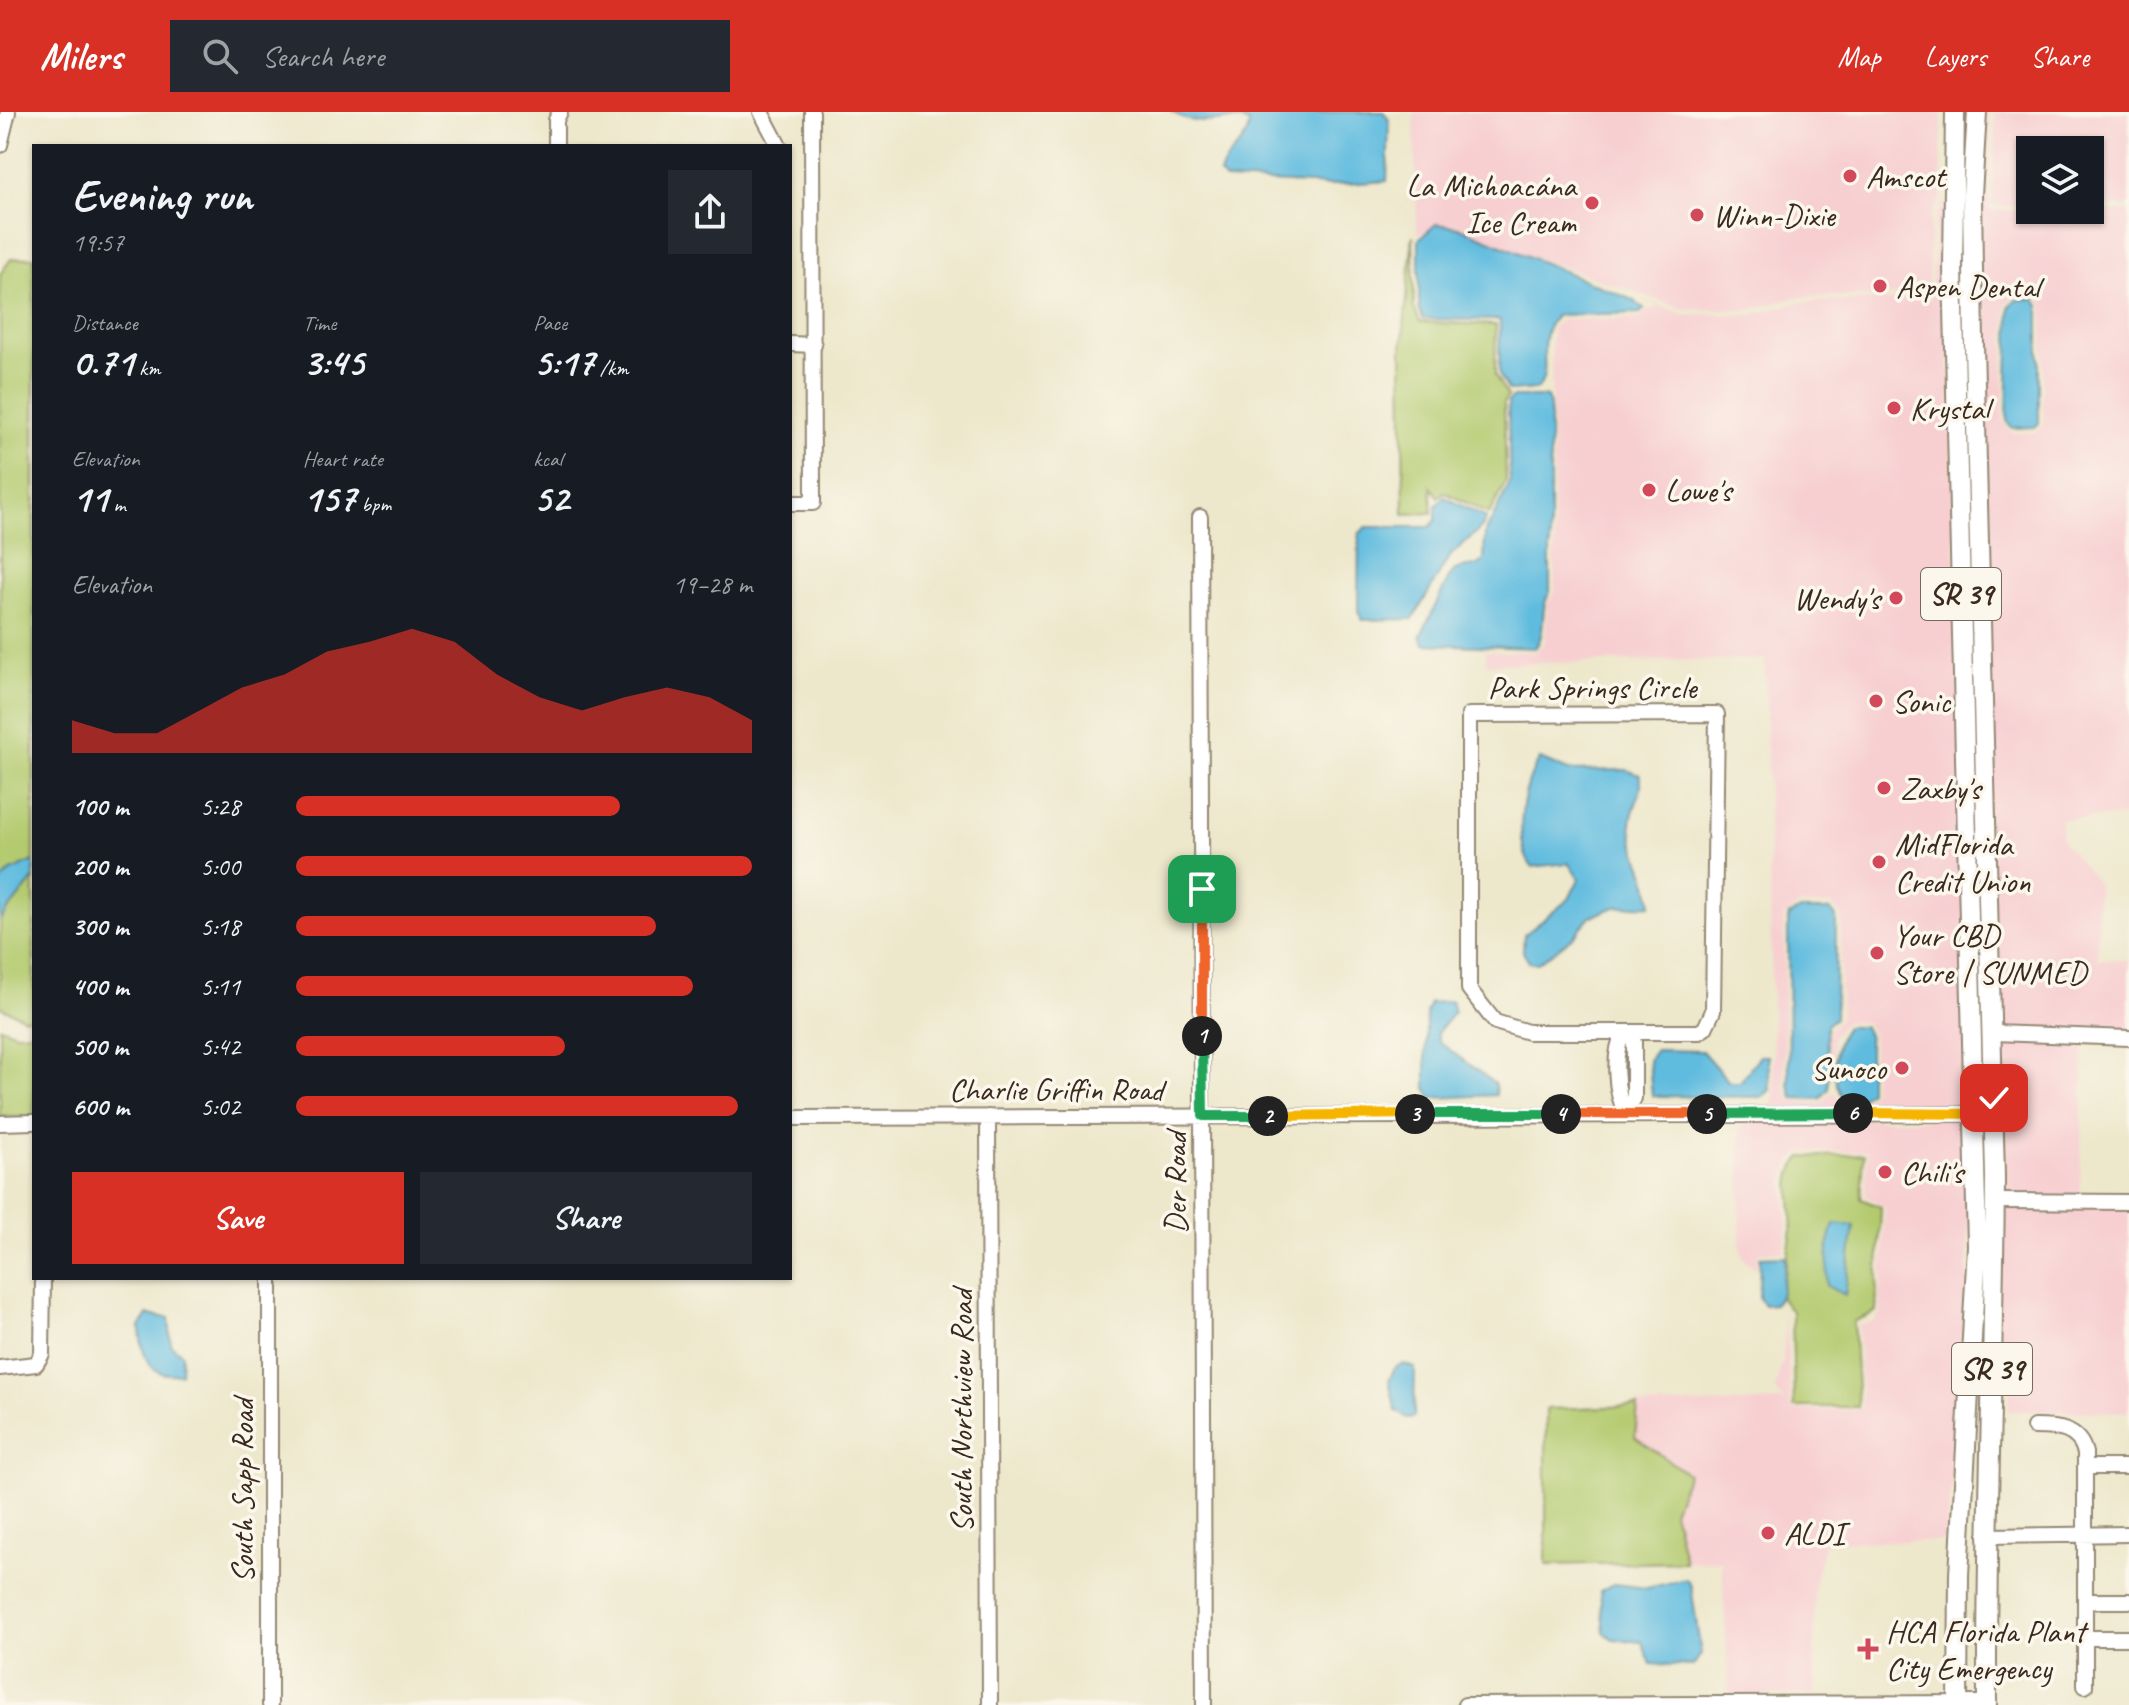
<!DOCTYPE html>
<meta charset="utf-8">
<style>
:root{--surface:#171b24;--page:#242831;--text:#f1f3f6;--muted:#9ea1a6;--accent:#d93025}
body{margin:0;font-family:Caveat,sans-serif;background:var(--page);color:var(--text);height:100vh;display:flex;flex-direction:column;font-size:30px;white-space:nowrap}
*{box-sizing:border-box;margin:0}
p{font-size:26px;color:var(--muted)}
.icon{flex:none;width:44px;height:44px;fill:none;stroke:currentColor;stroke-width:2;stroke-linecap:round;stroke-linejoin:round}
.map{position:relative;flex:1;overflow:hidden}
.sheet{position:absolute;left:32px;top:32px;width:760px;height:1136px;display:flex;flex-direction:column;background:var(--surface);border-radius:0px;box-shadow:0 2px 6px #0004}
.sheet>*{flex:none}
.buttons{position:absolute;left:2016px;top:24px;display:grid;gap:16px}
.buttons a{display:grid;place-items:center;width:88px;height:88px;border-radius:0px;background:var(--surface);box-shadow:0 2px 6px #0004;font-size:40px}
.pin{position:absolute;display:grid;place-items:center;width:68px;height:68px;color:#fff;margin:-34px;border-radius:16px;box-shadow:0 4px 12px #0006}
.km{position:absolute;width:40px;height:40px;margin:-20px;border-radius:50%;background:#222;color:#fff;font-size:22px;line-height:40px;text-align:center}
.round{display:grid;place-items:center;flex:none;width:84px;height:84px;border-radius:0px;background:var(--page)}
.headline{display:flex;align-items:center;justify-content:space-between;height:136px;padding:0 40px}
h1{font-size:44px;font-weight:800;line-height:60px}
.metrics{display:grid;grid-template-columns:repeat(3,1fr);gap:12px;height:136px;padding:8px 40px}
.metrics div{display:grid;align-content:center}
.metrics b{font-size:40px;font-weight:800}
.metrics small{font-size:22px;font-weight:400}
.metrics p{font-size:22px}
.chart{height:224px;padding:16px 40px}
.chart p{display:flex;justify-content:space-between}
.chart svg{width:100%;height:144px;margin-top:8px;fill:var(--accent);opacity:.7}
.button{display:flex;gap:16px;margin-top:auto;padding:16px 40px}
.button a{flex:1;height:92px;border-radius:0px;background:var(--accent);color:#fff;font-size:32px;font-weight:800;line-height:92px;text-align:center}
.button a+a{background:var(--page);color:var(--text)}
ul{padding:0 40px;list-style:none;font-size:26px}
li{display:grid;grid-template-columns:128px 96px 1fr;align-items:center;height:60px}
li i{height:20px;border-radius:10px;background:var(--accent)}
header{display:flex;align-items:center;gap:48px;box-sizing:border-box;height:112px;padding:0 40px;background:var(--accent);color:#fff}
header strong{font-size:38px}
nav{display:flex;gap:44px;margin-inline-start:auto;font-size:28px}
.search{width:560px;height:72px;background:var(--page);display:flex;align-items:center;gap:20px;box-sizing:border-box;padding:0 28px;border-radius:0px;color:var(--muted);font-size:30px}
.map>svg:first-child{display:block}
.built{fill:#f7cfd1;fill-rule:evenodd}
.green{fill:#b3ca6e;stroke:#777a46;stroke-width:2}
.water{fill:#61bcdf;stroke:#4e737e;stroke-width:2}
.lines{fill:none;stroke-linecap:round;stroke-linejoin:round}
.minor-casing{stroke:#948874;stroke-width:18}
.major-casing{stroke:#948874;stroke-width:22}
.minor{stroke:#fff;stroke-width:14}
.major{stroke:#fff;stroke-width:18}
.split-1-casing{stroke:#fff;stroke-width:16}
.split-2-casing{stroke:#fff;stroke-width:16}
.split-3-casing{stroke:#fff;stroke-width:16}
.split-4-casing{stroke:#fff;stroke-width:16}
.split-5-casing{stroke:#fff;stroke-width:16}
.split-6-casing{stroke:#fff;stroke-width:16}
.split-7-casing{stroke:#fff;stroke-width:16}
.split-1{stroke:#f0652b;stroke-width:10}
.split-2{stroke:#22a559;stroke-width:10}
.split-3{stroke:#f5b400;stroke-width:10}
.split-4{stroke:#22a559;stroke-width:10}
.split-5{stroke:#f0652b;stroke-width:10}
.split-6{stroke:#22a559;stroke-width:10}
.split-7{stroke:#f5b400;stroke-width:10}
.poi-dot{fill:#d1495b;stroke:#fbf7ec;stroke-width:3}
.labels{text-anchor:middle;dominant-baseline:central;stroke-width:7;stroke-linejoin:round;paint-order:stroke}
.shield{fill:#fbf7ec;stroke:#75685c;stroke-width:2}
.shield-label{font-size:30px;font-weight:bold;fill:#3b2a1e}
.poi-label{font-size:32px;fill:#3b2a1e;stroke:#fbf7ec;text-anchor:start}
.street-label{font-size:32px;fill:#3b2a1e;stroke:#fbf7ec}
</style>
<header>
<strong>Milers</strong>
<div class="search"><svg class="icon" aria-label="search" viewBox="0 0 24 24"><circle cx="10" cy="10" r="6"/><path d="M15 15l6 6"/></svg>Search here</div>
<nav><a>Map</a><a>Layers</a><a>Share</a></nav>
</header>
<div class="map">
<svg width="2129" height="1593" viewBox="0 0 2129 1593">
<rect width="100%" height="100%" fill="#fbf7ec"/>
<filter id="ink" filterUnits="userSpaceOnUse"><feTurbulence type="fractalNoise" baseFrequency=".0125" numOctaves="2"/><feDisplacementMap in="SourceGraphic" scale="16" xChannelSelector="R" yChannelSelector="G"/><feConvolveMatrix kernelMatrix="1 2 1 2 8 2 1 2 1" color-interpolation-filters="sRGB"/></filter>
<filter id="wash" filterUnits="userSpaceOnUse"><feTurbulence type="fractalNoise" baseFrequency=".006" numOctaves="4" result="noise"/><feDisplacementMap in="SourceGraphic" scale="32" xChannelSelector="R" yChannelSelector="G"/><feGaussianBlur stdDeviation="1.8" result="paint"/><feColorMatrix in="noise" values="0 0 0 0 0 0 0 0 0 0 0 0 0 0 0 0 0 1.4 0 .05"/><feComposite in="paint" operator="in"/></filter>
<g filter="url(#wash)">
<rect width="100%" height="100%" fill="#ede7cb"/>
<path class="built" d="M1414,0H1942L1941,87L1931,102L1928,183L1799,185L1750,198L1683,197L1455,117L1417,121Z
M1982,0H1990L1989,98L2129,99V704L2061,707L2062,728L2097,770L2098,847L2129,848V930H2084L2080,1092L2129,1093V1300L2008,1299L2012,1228L1999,1227L1979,232ZM2036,182L2043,194V313L2036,320L2012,321L2003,309L2006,193L2015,184Z
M1995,0H2129V94H2090V38H2030V94H1992Z
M1945,87L1971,996H1771L1774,978L1765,547L1486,552V539L1535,540L1545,531L1547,493L1555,479L1551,229L1552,216L1560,208L1640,206L1649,197L1660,196L1638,186L1683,202L1750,203L1800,190L1930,187L1936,103ZM1801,793H1832L1841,804L1840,906L1830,916L1828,926L1832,964L1833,925L1845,910H1865L1873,923V979L1863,990H1843L1833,979L1821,992L1790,989L1785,974L1784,804Z
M1740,1007L1972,1008L1966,1228L1946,1429L1825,1430L1814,1473L1815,1583L1729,1582L1722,1449L1685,1450L1673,1399L1688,1362L1635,1325L1638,1294L1784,1289L1774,1277L1783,1250L1786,1200L1791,1298H1862L1858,1213L1875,1209L1880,1200L1885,1095L1865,1083L1868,1039L1801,1040L1791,1049L1784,1070L1788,1114L1783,1139L1758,1141L1756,1156L1743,1147L1740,1134Z"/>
<path class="green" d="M1413,123L1414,196L1420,210L1496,213L1495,264L1508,284L1504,290L1506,370L1489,402L1444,380L1438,385L1431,375L1432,401L1404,402L1402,236Z
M34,145V749L11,759L0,770V162L11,147Z
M34,766V905L25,906L0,895V808Z
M0,915L16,921L34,920V1005H0Z
M1864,1042L1861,1087L1881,1095L1876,1200L1853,1210L1858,1295H1794L1792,1200L1780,1185C1784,1162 1789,1139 1792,1117C1795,1091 1781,1066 1802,1045Z
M1638,1294L1635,1325L1688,1362L1673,1399L1685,1450L1546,1453V1297Z"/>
<path class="water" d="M1172,0H1384L1389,8L1387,69L1331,73L1226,68L1220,62C1225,41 1248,33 1249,11C1224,0 1205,21 1172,0Z
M1436,112L1458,115L1633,188L1644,197L1640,201L1557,203C1532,229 1554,255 1538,277L1509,279L1499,263L1500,208L1423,207L1419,196V127Z
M2035,187L2039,194V311L2035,315L2012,316L2007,309L2010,194L2016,188Z
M1513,285H1547L1550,294V480C1538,497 1548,520 1535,536L1424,532L1420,524C1429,511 1447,464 1454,459C1463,453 1475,458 1484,448L1485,422L1510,371L1508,290Z
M1444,385L1486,406L1482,415L1449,445L1413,507L1362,508L1358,499L1359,422L1366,415H1430L1436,408V394Z
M1540,647L1568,659L1627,658L1640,663C1645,682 1631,694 1631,713C1632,741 1651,763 1651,793L1615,795L1590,805L1574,824L1538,851L1529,850L1523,840L1524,823L1569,787L1579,767L1568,751L1532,755C1513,729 1522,672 1540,647Z
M34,749V766L0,808V770L11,759Z
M1801,798H1830L1836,805L1835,906L1826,913L1829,977L1820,987L1793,986L1789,972L1788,804Z
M1452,889L1454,900L1437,921L1439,930L1495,972L1496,983L1432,986L1426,976V901L1430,891Z
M1846,915H1864L1869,925V979L1862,985H1843C1830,968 1833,931 1846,915Z
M1656,938L1702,939L1729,970H1740L1760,944H1768L1770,978L1762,985L1652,984L1649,947Z
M1834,1112L1854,1114L1845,1183L1827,1174L1828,1135Z
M1786,1144L1780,1185L1774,1192L1764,1193L1759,1186L1760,1145Z
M148,1203L169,1206L171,1233L182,1242L181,1261C148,1268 141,1241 140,1215Z
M1403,1252L1415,1256L1414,1305L1407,1306L1396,1299L1389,1269L1395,1255Z
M1686,1467L1691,1474L1701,1542L1693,1554L1651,1552L1642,1530L1613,1527L1604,1520L1600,1479L1614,1472L1647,1476Z"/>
</g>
<g filter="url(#ink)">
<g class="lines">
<defs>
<path id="minor" d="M761,0L779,34
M0,33L8,0
M556,34V8L560,0
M790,232L814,233
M790,391H813L812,0
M1200,405L1204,1593
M1717,602L1713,899L1705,916L1699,920H1528L1495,910L1469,877V603Z
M1624,920L1634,930V986L1626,1002C1615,981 1612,941 1624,920Z
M1993,921L2129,926
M988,1005L990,1593
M790,1006L1982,1002
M0,1011L34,1010
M1995,1089L2129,1090
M0,1256L36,1252L42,1242L43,1166
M2034,1315C2057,1315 2079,1316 2085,1341V1574
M2085,1355H2129
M1986,1424L2129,1422
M2085,1489H2129
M2085,1526H2129
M270,1593V1166
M1465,1593L1987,1591"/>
<path id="major" d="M1955,0L1953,155L1977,1134L1959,1463L1958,1593
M1977,0L1972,83L1974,232L1995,1064C1994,1241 1986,1416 1987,1593"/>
</defs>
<use href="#minor" class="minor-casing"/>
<use href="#major" class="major-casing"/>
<use href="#minor" class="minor"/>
<use href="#major" class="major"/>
</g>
</g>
<g class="lines" filter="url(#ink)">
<defs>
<path id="split-1" d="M1202,777V924"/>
<path id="split-2" d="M1202,924L1203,1004H1268"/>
<path id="split-3" d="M1268,1004L1415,1002"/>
<path id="split-4" d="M1415,1002H1561"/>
<path id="split-5" d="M1561,1002H1707"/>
<path id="split-6" d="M1707,1002L1853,1001"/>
<path id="split-7" d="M1853,1001L1994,1002V986"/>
</defs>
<use href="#split-1" class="split-1-casing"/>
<use href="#split-2" class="split-2-casing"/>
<use href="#split-3" class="split-3-casing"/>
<use href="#split-4" class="split-4-casing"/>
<use href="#split-5" class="split-5-casing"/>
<use href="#split-6" class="split-6-casing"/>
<use href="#split-7" class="split-7-casing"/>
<use href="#split-1" class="split-1"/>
<use href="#split-2" class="split-2"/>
<use href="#split-3" class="split-3"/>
<use href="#split-4" class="split-4"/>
<use href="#split-5" class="split-5"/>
<use href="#split-6" class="split-6"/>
<use href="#split-7" class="split-7"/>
</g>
<g class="poi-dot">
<circle cx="1850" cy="64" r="8"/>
<circle cx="1592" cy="91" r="8"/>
<circle cx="1697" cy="103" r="8"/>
<circle cx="1880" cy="174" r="8"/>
<circle cx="1894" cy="296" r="8"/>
<circle cx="1649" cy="378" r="8"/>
<circle cx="1896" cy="486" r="8"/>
<circle cx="1876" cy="589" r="8"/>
<circle cx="1884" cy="676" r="8"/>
<circle cx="1879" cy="750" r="8"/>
<circle cx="1877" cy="841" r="8"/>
<circle cx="1902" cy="956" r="8"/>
<circle cx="1885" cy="1060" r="8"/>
<circle cx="1768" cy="1421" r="8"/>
<path d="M1864 1525h8v8h8v8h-8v8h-8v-8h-8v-8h8z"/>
</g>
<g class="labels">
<g class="shield">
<rect x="1921" y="456" width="80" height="52" rx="6"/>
<rect x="1952" y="1231" width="80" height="52" rx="6"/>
</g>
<g class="shield-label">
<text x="1961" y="482">SR 39</text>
<text x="1992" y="1257">SR 39</text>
</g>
<g class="poi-label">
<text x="1866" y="64">Amscot</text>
<text x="1576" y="73" text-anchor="end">La Michoacána<tspan x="1576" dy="37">Ice Cream</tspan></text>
<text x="1713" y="103">Winn-Dixie</text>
<text x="1896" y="174">Aspen Dental</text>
<text x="1910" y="296">Krystal</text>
<text x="1665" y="378">Lowe's</text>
<text x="1880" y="486" text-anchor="end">Wendy's</text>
<text x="1892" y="589">Sonic</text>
<text x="1900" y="676">Zaxby's</text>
<text x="1895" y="732">MidFlorida<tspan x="1895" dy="37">Credit Union</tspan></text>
<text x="1893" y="823">Your CBD<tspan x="1893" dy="37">Store | SUNMED</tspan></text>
<text x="1886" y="956" text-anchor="end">Sunoco</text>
<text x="1901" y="1060">Chili's</text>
<text x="1784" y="1421">ALDI</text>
<text x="1886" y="1519">HCA Florida Plant<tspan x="1886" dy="37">City Emergency</tspan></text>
</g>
<g class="street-label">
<text x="1592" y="575">Park Springs Circle</text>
<text x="1056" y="977">Charlie Griffin Road</text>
<text transform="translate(1175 1071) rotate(-90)">Der Road</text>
<text transform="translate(961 1299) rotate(-90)">South Northview Road</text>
<text transform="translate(242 1379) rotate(-90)">South Sapp Road</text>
</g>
</g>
</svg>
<div class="buttons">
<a><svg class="icon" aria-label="layers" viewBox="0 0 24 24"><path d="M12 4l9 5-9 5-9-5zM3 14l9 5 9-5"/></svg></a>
</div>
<div class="pin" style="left:1202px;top:777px;background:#1e9e55"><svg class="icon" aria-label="arrive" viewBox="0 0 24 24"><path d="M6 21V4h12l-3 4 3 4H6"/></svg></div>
<div class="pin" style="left:1994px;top:986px;background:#d93025"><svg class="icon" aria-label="check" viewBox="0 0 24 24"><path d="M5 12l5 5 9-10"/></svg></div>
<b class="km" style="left:1202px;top:924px">1</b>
<b class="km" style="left:1268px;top:1004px">2</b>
<b class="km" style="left:1415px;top:1002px">3</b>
<b class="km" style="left:1561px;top:1002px">4</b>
<b class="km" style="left:1707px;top:1002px">5</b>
<b class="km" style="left:1853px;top:1001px">6</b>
<section class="sheet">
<div class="headline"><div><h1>Evening run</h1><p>19:57</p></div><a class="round"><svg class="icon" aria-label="share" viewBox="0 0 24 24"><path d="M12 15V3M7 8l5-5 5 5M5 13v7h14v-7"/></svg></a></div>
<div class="metrics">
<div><p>Distance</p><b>0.71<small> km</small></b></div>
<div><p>Time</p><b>3:45</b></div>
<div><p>Pace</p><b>5:17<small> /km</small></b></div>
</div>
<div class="metrics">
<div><p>Elevation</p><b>11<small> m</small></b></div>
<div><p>Heart rate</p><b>157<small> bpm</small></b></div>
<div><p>kcal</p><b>52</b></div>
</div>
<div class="chart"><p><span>Elevation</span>19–28 m</p>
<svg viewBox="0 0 160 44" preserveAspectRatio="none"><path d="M0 44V34L10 38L20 38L30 31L40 24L50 20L60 13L70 10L80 6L90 10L100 20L110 27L120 31L130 27L140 24L150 27L160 34V44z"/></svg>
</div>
<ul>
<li><b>100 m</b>5:28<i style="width:71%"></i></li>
<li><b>200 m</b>5:00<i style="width:100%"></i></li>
<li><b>300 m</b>5:18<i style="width:79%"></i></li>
<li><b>400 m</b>5:11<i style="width:87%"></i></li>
<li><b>500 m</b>5:42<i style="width:59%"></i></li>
<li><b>600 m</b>5:02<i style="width:97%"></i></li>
</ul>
<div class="button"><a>Save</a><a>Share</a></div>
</section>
</div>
